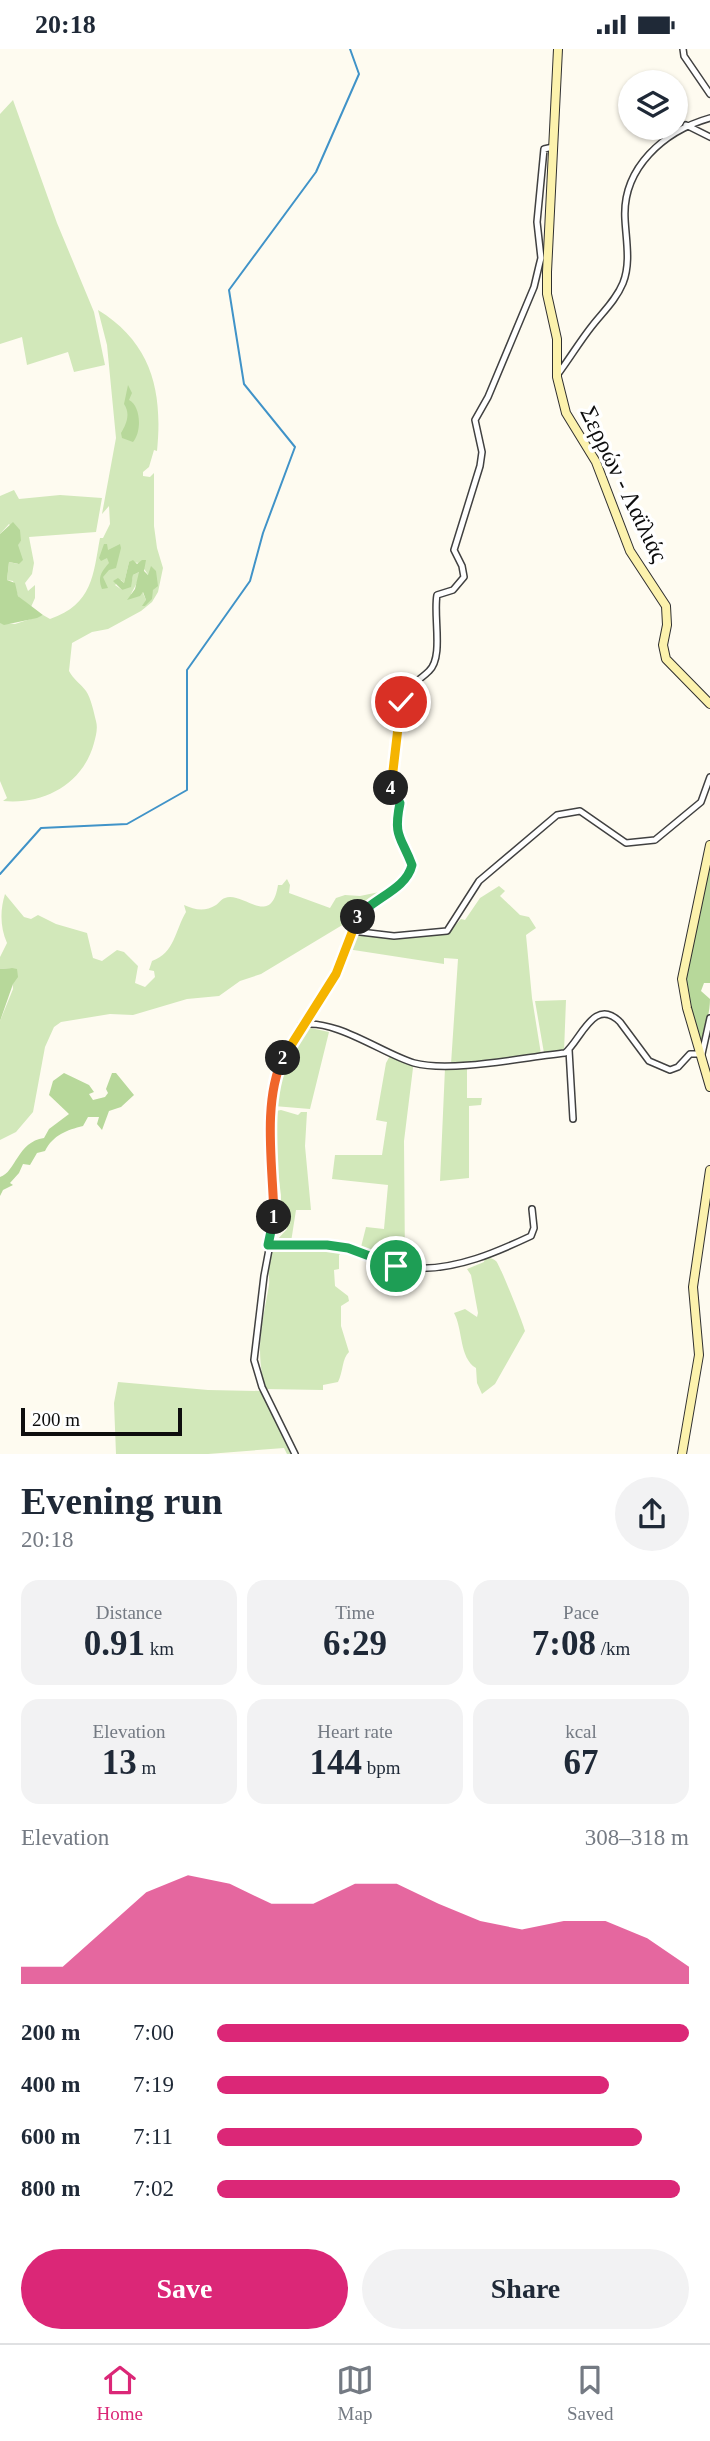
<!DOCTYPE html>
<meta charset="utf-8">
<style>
:root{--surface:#fff;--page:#f2f2f3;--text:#1f2937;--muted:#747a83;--line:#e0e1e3;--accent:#db2777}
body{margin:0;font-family:Georgia,serif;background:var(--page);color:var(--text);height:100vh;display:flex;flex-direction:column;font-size:26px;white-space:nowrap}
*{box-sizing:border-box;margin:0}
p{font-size:23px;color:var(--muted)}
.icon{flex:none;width:38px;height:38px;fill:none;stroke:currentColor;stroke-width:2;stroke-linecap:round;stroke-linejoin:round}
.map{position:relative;height:1405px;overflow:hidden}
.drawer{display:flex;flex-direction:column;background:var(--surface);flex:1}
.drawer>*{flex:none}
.tools{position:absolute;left:618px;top:21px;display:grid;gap:14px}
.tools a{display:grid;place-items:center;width:70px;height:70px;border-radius:50%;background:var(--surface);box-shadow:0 2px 5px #0004;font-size:35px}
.scale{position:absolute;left:21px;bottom:18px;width:161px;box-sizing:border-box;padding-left:7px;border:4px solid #0e0e0e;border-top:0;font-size:19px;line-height:24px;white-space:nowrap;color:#0e0e0e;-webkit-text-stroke:5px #fff;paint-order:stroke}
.pin{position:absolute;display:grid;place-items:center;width:60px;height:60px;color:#fff;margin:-30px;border:4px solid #fff;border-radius:50%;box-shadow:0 2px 7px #0007}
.km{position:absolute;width:35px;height:35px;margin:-18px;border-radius:50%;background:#222;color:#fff;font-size:19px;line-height:35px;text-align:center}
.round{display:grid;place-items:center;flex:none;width:74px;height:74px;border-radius:37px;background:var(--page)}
.summary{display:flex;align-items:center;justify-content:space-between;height:119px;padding:0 21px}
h1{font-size:38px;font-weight:800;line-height:52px}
.stats{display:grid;grid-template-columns:repeat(3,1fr);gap:10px;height:119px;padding:7px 21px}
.stats div{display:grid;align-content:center;border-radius:18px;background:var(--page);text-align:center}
.stats b{font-size:35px;font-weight:800}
.stats small{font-size:19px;font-weight:400}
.stats p{font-size:19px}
.chart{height:196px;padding:14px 21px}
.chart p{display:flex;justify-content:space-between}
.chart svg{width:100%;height:126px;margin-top:7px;fill:var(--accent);opacity:.7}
.cta{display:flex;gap:14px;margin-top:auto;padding:14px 21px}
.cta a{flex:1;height:80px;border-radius:42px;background:var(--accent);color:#fff;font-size:28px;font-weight:800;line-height:80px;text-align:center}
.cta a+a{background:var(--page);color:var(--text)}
ul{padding:0 21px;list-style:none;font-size:23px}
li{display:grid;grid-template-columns:112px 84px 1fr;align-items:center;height:52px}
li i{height:18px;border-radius:9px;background:var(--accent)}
.status{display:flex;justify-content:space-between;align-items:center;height:49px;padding:0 35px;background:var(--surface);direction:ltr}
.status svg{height:19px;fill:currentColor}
.tab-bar{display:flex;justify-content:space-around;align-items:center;height:98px;border-top:2px solid var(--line);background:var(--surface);font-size:19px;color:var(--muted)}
.tab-bar a{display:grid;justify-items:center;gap:4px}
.tab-bar .on{color:var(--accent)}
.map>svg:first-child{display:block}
.green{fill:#d2e8ba;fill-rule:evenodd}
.forest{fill:#b7d89a}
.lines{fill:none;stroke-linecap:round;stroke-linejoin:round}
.stream{stroke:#4093c8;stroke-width:2}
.street-casing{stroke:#414141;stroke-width:8}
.secondary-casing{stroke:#303030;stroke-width:10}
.street{stroke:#fff;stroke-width:5}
.secondary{stroke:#fcf2ad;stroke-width:8}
.split-1-casing{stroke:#fff;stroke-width:14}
.split-2-casing{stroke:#fff;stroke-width:14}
.split-3-casing{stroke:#fff;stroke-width:14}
.split-4-casing{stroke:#fff;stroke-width:14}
.split-5-casing{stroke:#fff;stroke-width:14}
.split-1{stroke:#22a559;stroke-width:9}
.split-2{stroke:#f0652b;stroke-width:9}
.split-3{stroke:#f5b400;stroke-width:9}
.split-4{stroke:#22a559;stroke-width:9}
.split-5{stroke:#f5b400;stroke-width:9}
.labels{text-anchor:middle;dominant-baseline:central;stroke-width:7;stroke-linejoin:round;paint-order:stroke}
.street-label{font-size:24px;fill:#0e0e0e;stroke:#fff}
</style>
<div class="status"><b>20:18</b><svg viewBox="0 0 49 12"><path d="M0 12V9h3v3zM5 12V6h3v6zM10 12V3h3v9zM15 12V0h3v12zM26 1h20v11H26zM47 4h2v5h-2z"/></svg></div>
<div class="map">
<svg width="710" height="1405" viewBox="0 0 710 1405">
<rect width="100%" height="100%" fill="#fefbf0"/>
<path class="green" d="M13,51L57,174L94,263L105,316L74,323L68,303L27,316L22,288L0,295V65Z
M98,261C152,294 163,343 157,402L154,401L149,418L143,423V427L150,428L154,424V477L157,499L163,519L158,543L152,553L141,562L108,580L92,583L72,594L69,622C73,630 81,635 86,642C91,649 94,664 96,672C98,679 96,687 94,694C83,735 44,756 3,752L7,749L0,732V574L15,575L43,566L50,570C93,555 93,526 100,489H103L110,475L109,457L102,465L116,389L107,296ZM129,513L140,514L149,527L156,522L153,541L145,557L146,551L142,542L131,545L140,528L139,523L133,526L132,531L122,541L115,536L121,531L124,534Z
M14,441L19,450L60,446L102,449L96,483L29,488L34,514L32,525L25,534L28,542L35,536V549L31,558L18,547L13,532L7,531L9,513L18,515V495L21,492L9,475L0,485V447Z
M287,830L290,836L289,844L330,859L336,849L345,846L360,847L389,841L349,872L261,925L240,932L219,947L187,950L133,966L110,965L61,973L54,978L45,998L33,1063L16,1083L0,1091V972L13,940L12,919L0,920V908L7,894C0,878 0,861 5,845L24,868L31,870L38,866L56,875L87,884L93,909L102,912L117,901L124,903L138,917L135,934L145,938L155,928L154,922L149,921L152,912C175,904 175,881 186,863L184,856C195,861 205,863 216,856C219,854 221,850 225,849C243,842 271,880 278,836H282Z
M499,837L505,842L500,847L520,866L529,868L536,879L526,886L532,949L541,1005L451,1015L458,910L444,909V915L347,900L355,885L394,888L450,882L461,870L465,871L480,849Z
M566,951L564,1003L544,1004L535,952Z
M306,978L329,983L310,1060L274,1057L278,1033L289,1016Z
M392,1003L412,1015L413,1019L404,1092L405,1216L360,1202L366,1178L384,1180L388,1136L332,1130L335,1106H382L387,1073L376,1071L386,1014Z
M467,1016V1049H482L481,1056L469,1057V1129L440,1132L445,1019Z
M281,1061L298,1066L301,1063H307L305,1097L311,1161H296L291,1193L276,1192L287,1180L286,1170L280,1171L278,1160L281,1155V1146L273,1089L277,1075L276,1062Z
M322,1197L345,1201L339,1206V1220L334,1221L335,1237L348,1247L349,1252L341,1257V1277L349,1303C342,1309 343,1324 338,1333L323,1336V1341L265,1340C255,1297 262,1277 269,1236C270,1229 268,1225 268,1220C267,1214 271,1204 272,1198Z
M485,1208C490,1209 492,1209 496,1212C500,1216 523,1274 525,1282L495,1335L482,1345L477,1334L476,1319C459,1309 463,1280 454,1264L465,1260L477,1268L478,1264L471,1226L467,1220L484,1213Z
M118,1333L208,1341L262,1342L293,1405H287L284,1399L208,1405H116L114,1354Z"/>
<path class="forest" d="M128,336L132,344L129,351C141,357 142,383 133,393L122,389L121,384C126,376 131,365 124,355Z
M13,473L20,481L21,492L18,496L23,511L19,515L9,513L7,531L15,534L18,547L43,566L37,569L4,576L0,574V485Z
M104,495H107L108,501L120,495L121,499L116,519L109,521L103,528L108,539L102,540C97,528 102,522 109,514L107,509L101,512L99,509Z
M133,511L137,515L142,511H146L144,522L148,526L151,517L156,522L158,537L153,541L152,550L145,557H142L146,551L143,543L140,547L127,551L135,540L139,523L133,526L131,538L122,541L113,532L118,529L124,534L129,513Z
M710,809V934H704L701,942L710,950C710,966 704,980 702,996L687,952L685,921L701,863V849Z
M12,919L17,920L18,928L13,935L0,972V920Z
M64,1024L89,1036L94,1043L89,1045L93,1051L105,1048L108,1044L106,1040L112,1024H116L134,1046L121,1058L109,1062L102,1081L97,1075L99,1068H88L83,1077C67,1081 53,1086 45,1102L37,1104L30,1116L23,1115L19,1124L10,1134L13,1136L3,1141L0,1147V1128C16,1123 17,1093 44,1089L49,1080L69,1065L49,1046L53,1032Z"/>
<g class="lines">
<path class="stream" d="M0,825L41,779L127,775L187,741V621L250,532L263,484L295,398L244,335L229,241L316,123L359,25L350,0"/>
<defs>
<path id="street" d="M683,0L684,7L710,45
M686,76L710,88
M558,325C570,309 580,292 592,277C603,263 616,251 623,234C631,214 626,191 625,170C622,119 664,82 710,69
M352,882L394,887L447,882L479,832L557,766L580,762L626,794L655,791L701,753L710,728
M301,976C335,969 383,1005 414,1014C451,1024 525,1008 565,1004C581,991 594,947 620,973L649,1012L670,1021L678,1018L690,1005H702L710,969
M569,1001L573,1070
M268,1196C295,1195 324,1193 350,1200C373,1206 393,1218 417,1219C456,1221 497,1203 531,1187L534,1179L532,1160
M295,1405L262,1338L254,1311L264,1227L274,1174L271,1092L275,1029L291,993L336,925L356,869L364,860L392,842L410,822L412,816C401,787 393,788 400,754L391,740L402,643C411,636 421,630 429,622C444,608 433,567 437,546L453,541L464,528L462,517L454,501L480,417L482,403L475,371L488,348L534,238L539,217L541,209L537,173L544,100L553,98"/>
<path id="secondary" d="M558,0L547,223V245L557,290V328L566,364L596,413L630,502L666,557L667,576L663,596L666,610L710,655
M710,796L682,930L687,959L710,1038
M682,1405L699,1306L693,1238L710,1121"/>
</defs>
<use href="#street" class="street-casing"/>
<use href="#secondary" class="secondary-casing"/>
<use href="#street" class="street"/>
<use href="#secondary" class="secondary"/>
</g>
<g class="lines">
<defs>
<path id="split-1" d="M274,1168L268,1196H327L348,1199L396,1217"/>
<path id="split-2" d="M274,1168C273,1119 262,1053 283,1009"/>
<path id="split-3" d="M283,1009L336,925L358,868"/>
<path id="split-4" d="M358,868C373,849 406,841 412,816C401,787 393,788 400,754L391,739"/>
<path id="split-5" d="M391,739L401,653"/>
</defs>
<use href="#split-1" class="split-1-casing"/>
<use href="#split-2" class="split-2-casing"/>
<use href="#split-3" class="split-3-casing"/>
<use href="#split-4" class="split-4-casing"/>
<use href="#split-5" class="split-5-casing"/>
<use href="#split-1" class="split-1"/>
<use href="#split-2" class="split-2"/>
<use href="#split-3" class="split-3"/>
<use href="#split-4" class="split-4"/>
<use href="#split-5" class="split-5"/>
</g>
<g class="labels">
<g class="street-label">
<text transform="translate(624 435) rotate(64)">Σερρών - Λαϊλιάς</text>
</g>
</g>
</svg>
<div class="tools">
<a><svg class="icon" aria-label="layers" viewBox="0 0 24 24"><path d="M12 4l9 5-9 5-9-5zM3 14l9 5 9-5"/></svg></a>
</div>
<div class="scale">200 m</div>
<div class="pin" style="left:396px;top:1217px;background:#1e9e55"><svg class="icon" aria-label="arrive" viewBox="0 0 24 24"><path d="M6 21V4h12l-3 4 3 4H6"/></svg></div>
<div class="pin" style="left:401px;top:653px;background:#d93025"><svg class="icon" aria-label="check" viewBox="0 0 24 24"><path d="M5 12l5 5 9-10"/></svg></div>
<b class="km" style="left:274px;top:1168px">1</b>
<b class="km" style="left:283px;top:1009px">2</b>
<b class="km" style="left:358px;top:868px">3</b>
<b class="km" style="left:391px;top:739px">4</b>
</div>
<section class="drawer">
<div class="summary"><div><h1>Evening run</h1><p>20:18</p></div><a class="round"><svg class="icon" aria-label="share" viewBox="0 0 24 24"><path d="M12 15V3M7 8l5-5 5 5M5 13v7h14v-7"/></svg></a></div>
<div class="stats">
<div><p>Distance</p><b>0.91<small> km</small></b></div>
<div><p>Time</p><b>6:29</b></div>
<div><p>Pace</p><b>7:08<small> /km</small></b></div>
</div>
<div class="stats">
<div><p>Elevation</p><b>13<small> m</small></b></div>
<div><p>Heart rate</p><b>144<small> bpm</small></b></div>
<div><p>kcal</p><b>67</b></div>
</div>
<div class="chart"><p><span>Elevation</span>308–318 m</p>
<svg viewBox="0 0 160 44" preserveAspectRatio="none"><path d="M0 44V38L10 38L20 25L30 12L40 6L50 9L60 16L70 16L80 9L90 9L100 16L110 22L120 25L130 22L140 22L150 28L160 38V44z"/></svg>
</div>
<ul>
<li><b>200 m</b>7:00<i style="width:100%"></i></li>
<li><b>400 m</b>7:19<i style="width:83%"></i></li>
<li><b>600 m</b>7:11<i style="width:90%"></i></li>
<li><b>800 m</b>7:02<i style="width:98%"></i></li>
</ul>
<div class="cta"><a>Save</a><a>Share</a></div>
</section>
<nav class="tab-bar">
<a class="on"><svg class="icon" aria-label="home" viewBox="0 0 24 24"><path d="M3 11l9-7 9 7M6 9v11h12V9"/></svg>Home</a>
<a><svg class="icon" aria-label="map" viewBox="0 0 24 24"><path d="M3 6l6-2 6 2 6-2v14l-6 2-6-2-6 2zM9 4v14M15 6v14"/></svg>Map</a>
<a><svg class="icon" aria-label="saved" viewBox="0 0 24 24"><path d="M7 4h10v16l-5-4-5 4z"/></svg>Saved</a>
</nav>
